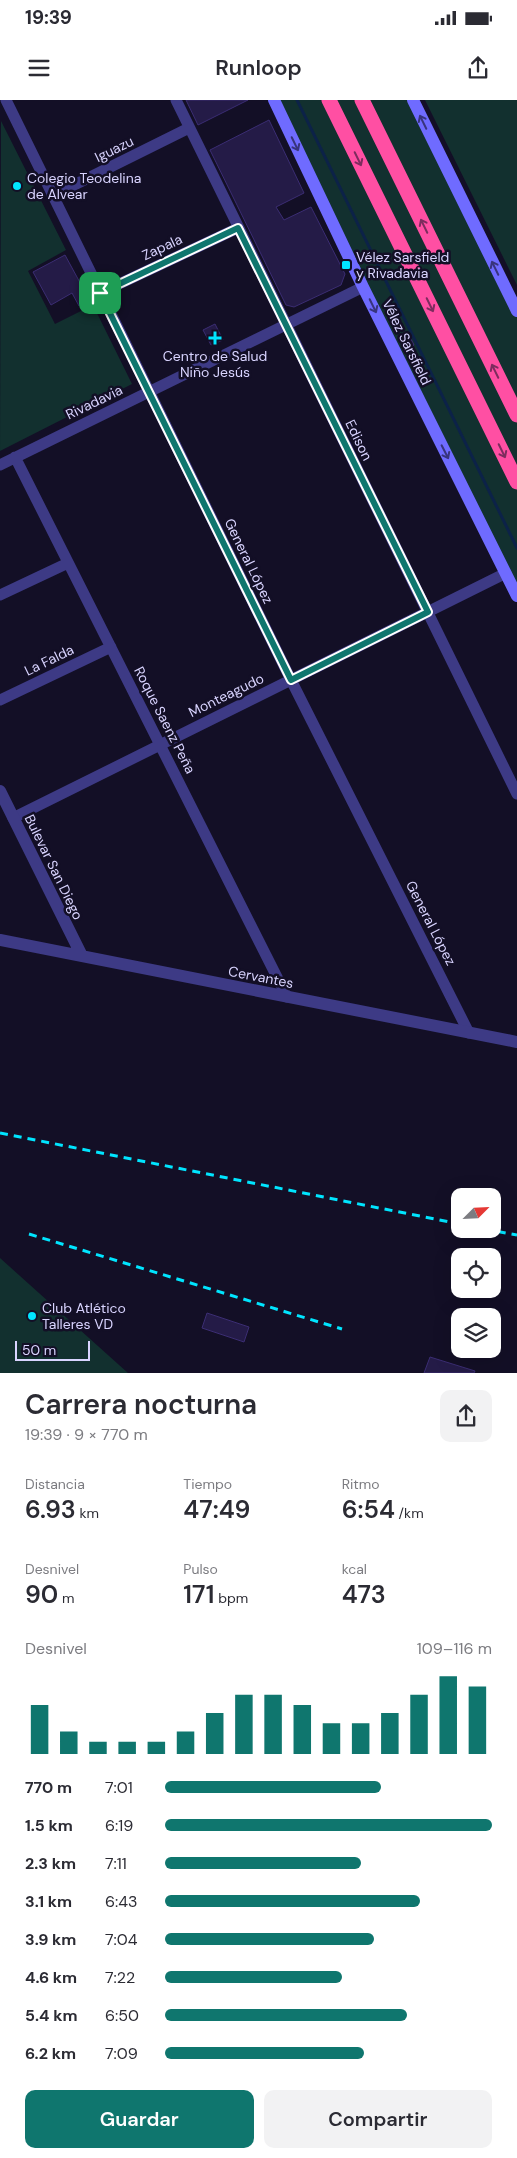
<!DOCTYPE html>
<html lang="es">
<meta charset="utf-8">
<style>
:root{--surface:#fff;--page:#f2f2f3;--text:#2b2b33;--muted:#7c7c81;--accent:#0f766e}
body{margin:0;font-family:"DM Sans",sans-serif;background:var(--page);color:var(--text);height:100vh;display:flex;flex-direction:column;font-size:19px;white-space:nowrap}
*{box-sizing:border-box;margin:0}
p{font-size:16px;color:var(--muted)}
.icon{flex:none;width:28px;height:28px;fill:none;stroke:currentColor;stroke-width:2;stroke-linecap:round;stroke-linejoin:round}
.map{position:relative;height:1273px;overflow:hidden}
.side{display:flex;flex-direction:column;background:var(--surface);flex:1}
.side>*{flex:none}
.needle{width:32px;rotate:66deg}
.controls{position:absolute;left:451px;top:1088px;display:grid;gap:10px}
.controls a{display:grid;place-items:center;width:50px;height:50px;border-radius:10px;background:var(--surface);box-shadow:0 5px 20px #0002;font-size:25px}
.scale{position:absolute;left:15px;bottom:12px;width:75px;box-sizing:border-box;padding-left:5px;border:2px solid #d9d4ff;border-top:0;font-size:14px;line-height:18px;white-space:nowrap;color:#d9d4ff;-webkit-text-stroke:4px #130f26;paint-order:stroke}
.pin{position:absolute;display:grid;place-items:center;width:42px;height:42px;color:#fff;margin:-21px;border-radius:10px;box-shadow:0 2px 8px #0006}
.round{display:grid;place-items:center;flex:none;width:52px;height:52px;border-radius:10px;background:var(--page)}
.summary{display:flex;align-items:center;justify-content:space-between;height:85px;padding:0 25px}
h1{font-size:28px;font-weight:600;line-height:38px}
.figures{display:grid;grid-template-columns:repeat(3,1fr);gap:8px;height:85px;padding:5px 25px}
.figures div{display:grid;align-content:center}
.figures b{font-size:25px;font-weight:600}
.figures small{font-size:14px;font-weight:400}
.figures p{font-size:14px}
.chart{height:140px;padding:10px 25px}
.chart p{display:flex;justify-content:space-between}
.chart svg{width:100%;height:90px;margin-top:5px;stroke:var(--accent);stroke-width:6}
.primary-button{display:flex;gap:10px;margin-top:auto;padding:10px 25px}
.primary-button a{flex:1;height:58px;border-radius:10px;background:var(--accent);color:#fff;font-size:20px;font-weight:600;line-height:58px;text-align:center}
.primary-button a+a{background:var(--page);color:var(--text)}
ul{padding:0 25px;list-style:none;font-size:16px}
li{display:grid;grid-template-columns:80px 60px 1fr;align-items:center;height:38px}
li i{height:12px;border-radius:6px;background:var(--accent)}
.status{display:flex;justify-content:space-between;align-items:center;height:35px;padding:0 25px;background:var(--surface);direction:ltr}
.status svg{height:14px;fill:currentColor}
header{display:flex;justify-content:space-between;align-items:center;height:65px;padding:0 25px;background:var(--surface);font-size:22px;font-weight:600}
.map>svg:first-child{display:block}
.green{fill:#12302f}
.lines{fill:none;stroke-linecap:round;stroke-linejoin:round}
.stream{stroke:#0c2248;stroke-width:3}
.building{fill:#241b47;stroke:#3b2d73}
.minor{stroke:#3d3a85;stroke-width:11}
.tertiary{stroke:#3d3a85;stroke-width:12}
.secondary{stroke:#6f6bff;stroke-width:12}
.motorway{stroke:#ff4fa3;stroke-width:15}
.rail{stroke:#00e5ff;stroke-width:3;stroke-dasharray:8 6;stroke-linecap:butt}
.oneway{stroke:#38347d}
.oneway2{stroke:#7d2c5e}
.route-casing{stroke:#fff;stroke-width:10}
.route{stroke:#0f766e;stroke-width:6}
.poi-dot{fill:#00e5ff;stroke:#130f26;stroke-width:2}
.labels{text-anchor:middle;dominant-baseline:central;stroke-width:5;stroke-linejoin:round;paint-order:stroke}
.street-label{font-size:14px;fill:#d9d4ff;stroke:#130f26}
.poi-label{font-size:14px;fill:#d9d4ff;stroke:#130f26;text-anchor:start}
</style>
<div class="status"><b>19:39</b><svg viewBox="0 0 49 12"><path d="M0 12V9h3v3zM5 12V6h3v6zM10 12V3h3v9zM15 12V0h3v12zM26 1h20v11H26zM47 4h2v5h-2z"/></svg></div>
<header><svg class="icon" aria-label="menu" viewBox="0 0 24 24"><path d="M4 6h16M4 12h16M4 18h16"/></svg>Runloop<svg class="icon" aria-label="share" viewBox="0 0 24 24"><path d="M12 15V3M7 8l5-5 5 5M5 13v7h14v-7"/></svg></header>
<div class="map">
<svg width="517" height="1273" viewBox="0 0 517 1273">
<rect width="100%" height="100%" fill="#130f26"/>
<path class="green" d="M274,0H413L517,211V496Z
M425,0H517V185Z
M1,21L66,150L28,171L55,224L93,205L132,284L0,351Z
M0,1158L128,1273H0Z"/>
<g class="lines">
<path class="stream" d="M297,0L517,448"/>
</g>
<path class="building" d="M186,0H248L198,25Z
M269,20L304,93L276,107L284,120L311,107L345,174L341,185L294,207L286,205L210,50Z
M65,155L90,201L79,206L72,193L51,205L33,172Z
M215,224L223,240L211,245L203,230Z
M409,235L414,245L406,249L401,239Z
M207,1213L249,1227L244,1242L202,1228Z
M430,1257L475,1271L474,1273H424Z"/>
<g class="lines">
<path class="minor" d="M6,0L291,580L469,933
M176,0L517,694
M52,96L189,28
M100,193L238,128
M15,357L287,897
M0,365L363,187
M0,495L68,463
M0,600L111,547
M13,718L506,473"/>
<path class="tertiary" d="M0,691L82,856
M0,840L517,942"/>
<path class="secondary" d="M274,0L363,187L517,496
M413,0L517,211"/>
<path class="motorway" d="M329,0L517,382
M362,0L517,315"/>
<path class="rail" d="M0,1033L460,1124
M484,1129L517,1135
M29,1134L342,1229"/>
</g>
<defs><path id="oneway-shaft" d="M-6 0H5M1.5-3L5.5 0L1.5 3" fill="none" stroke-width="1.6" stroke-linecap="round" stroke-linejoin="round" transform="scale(1.25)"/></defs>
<g class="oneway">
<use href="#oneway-shaft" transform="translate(423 22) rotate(-116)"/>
<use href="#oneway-shaft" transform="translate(295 44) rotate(64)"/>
<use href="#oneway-shaft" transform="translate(495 168) rotate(-116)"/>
<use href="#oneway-shaft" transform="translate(373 206) rotate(64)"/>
<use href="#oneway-shaft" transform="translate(445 352) rotate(63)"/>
</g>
<g class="oneway2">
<use href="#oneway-shaft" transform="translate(358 59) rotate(64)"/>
<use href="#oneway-shaft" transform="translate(424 126) rotate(-116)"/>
<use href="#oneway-shaft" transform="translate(430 205) rotate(64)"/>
<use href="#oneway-shaft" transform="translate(495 271) rotate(-116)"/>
<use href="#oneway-shaft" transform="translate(502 351) rotate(64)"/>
</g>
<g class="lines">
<defs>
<path id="route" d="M238,128L428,512L291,580L100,193Z"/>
</defs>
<use href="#route" class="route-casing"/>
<use href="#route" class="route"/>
</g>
<g class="poi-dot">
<circle cx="17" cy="86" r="5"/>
<rect x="341" y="160" width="10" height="10" rx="2.5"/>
<path d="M212.5 230.5h5v5h5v5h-5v5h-5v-5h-5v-5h5z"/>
<circle cx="32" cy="1216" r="5"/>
</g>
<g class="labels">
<g class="street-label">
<text transform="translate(114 49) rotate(-26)">Iguazu</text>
<text transform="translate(162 147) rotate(-25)">Zapala</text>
<text transform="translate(407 242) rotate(64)">Vélez Sarsfield</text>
<text transform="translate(94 302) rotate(-26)">Rivadavia</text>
<text transform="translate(359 340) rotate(64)">Edison</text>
<text transform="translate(249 461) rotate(64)">General López</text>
<text transform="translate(49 560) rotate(-26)">La Falda</text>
<text transform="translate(226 595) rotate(-26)">Monteagudo</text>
<text transform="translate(165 620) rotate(63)">Roque Saenz Peña</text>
<text transform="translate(54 767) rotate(64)">Bulevar San Diego</text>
<text transform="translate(431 823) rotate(63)">General López</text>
<text transform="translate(261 877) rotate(11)">Cervantes</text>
</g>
<g class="poi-label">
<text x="27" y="78">Colegio Teodelina<tspan x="27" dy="16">de Alvear</tspan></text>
<text x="356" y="157">Vélez Sarsfield<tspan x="356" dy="16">y Rivadavia</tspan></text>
<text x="215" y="256" text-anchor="middle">Centro de Salud<tspan x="215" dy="16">Niño Jesús</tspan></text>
<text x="42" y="1208">Club Atlético<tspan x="42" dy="16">Talleres VD</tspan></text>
</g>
</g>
</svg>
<div class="controls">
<a><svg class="needle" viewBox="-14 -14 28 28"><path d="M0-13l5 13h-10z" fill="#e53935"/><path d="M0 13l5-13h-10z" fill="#7c7c81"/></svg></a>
<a><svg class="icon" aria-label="locate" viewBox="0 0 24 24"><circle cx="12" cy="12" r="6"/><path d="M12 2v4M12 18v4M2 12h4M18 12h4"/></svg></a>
<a><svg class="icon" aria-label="layers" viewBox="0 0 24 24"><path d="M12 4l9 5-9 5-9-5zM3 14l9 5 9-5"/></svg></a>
</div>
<div class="scale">50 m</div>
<div class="pin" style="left:100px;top:193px;background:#1e9e55"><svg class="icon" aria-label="arrive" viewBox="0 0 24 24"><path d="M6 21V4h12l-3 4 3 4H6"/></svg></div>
</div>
<section class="side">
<div class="summary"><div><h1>Carrera nocturna</h1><p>19:39 · 9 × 770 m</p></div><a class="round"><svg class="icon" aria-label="share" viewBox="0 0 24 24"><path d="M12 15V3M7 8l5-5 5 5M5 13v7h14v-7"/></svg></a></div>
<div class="figures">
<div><p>Distancia</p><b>6.93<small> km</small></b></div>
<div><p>Tiempo</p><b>47:49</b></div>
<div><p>Ritmo</p><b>6:54<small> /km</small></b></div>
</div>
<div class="figures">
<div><p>Desnivel</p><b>90<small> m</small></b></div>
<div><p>Pulso</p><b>171<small> bpm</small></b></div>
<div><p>kcal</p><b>473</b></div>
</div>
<div class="chart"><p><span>Desnivel</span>109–116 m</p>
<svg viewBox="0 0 160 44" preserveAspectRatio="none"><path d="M5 44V20M15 44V33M25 44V38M35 44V38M45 44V38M55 44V33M65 44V24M75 44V15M85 44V15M95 44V20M105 44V29M115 44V29M125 44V24M135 44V15M145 44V6M155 44V11"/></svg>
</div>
<ul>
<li><b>770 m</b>7:01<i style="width:66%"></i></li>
<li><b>1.5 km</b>6:19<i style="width:100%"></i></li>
<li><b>2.3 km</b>7:11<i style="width:60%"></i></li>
<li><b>3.1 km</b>6:43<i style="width:78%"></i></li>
<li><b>3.9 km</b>7:04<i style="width:64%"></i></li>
<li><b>4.6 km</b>7:22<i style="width:54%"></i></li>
<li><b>5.4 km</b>6:50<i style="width:74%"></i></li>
<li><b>6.2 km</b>7:09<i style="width:61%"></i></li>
</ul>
<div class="primary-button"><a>Guardar</a><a>Compartir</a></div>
</section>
